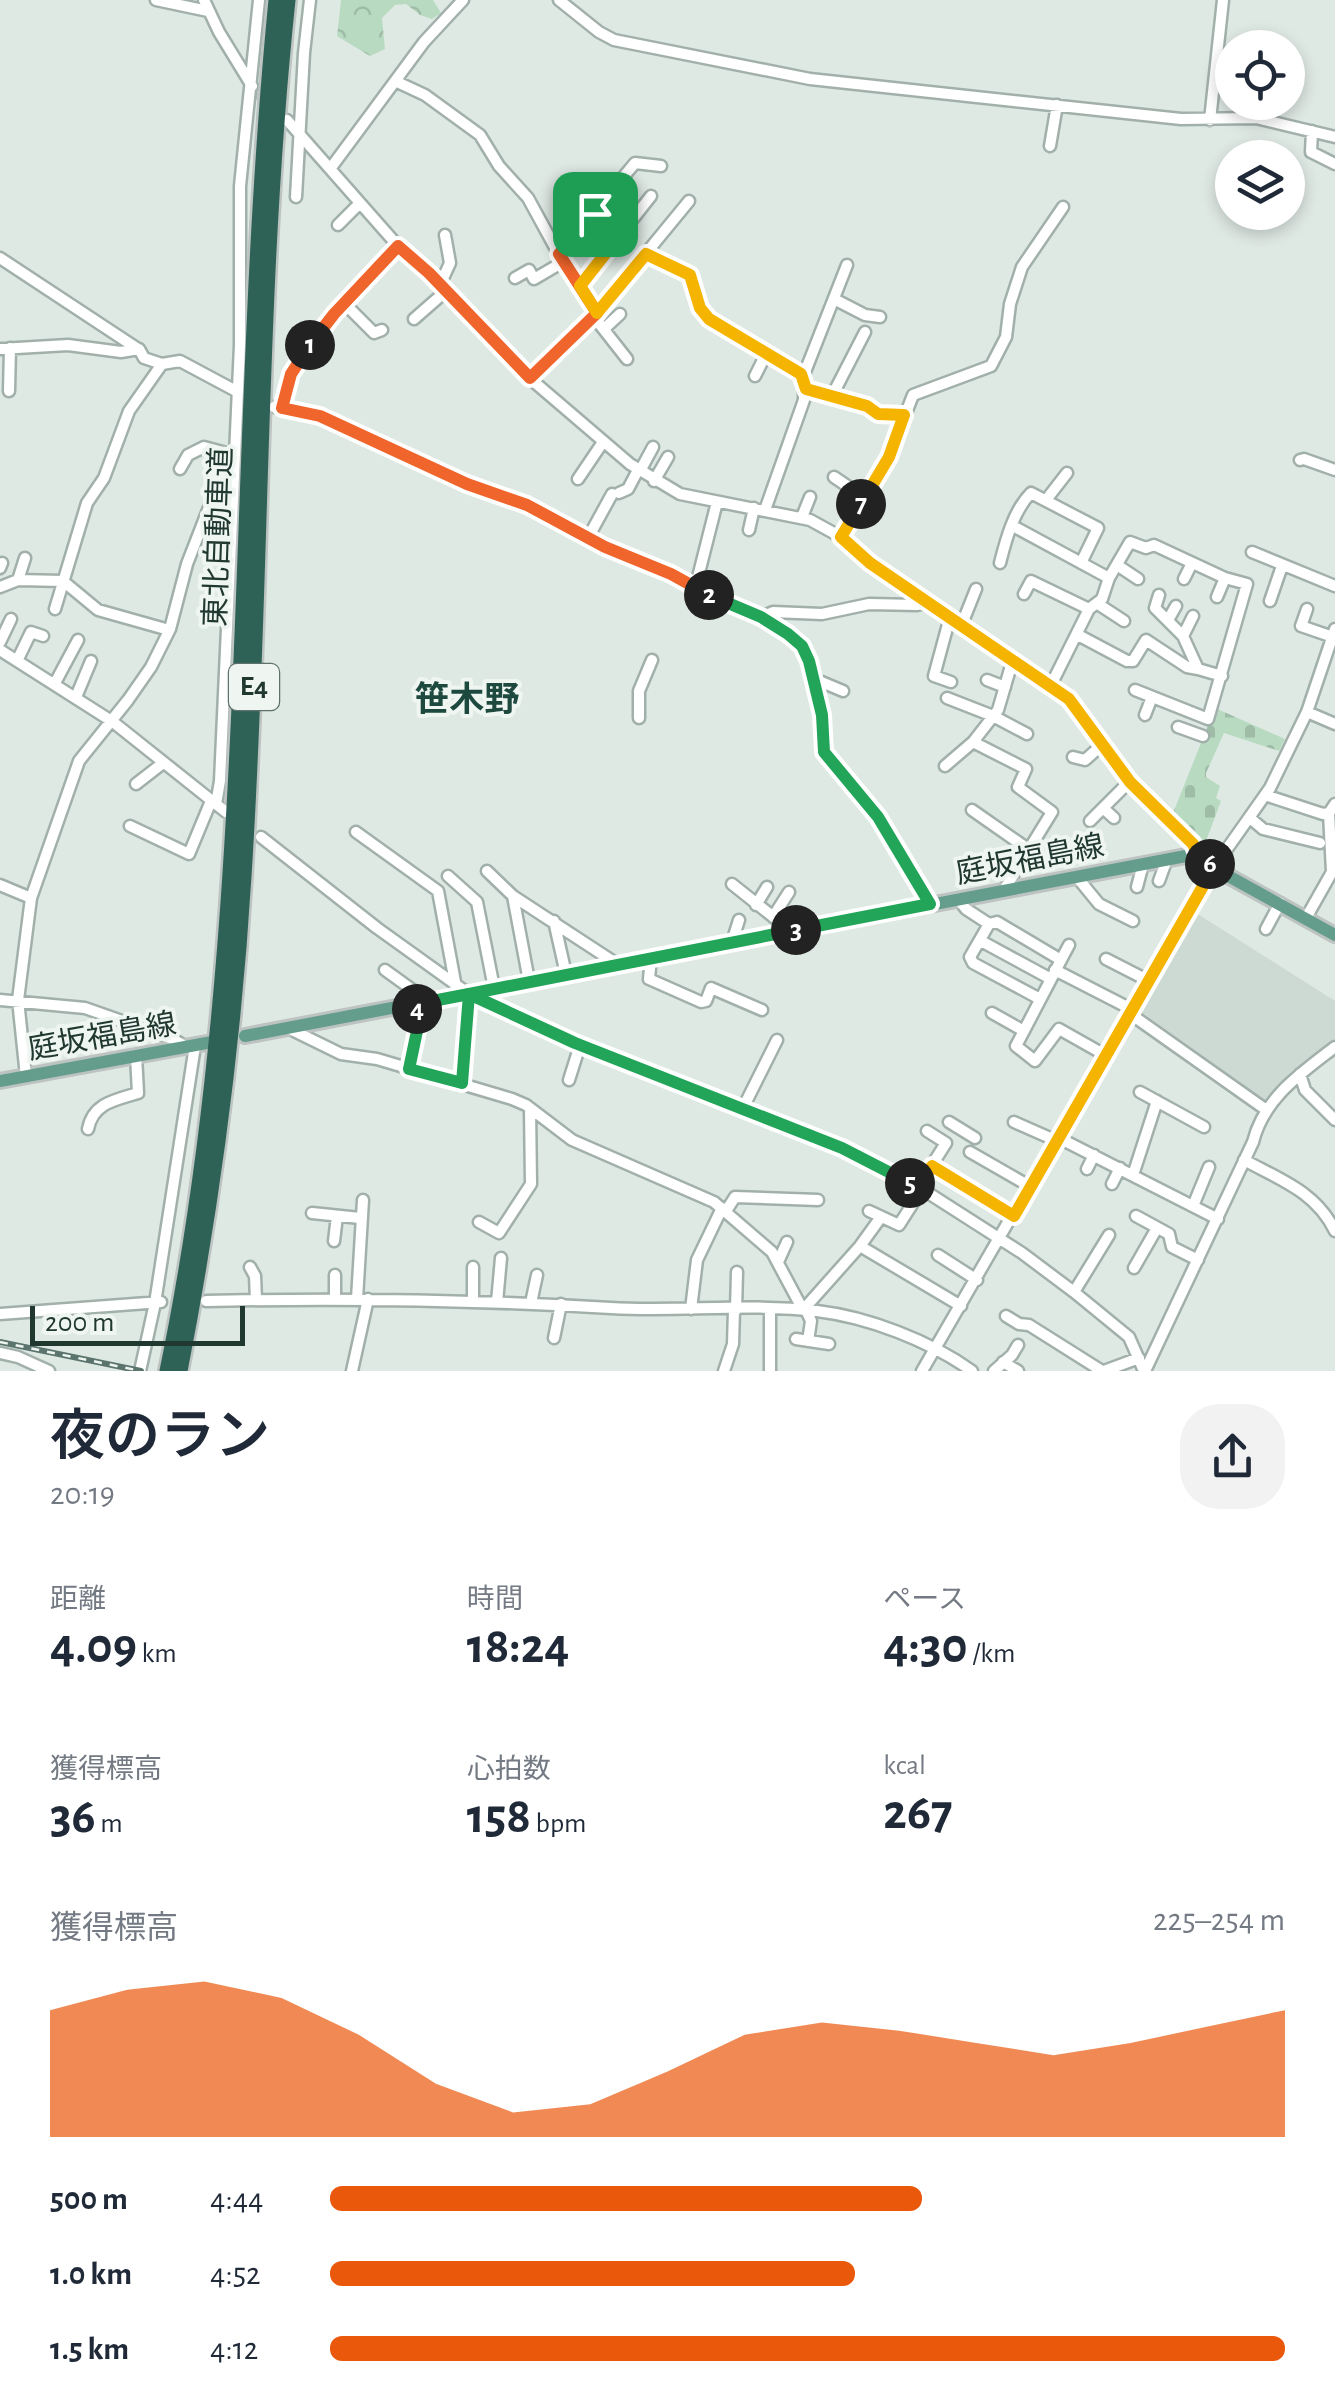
<!DOCTYPE html>
<html lang="ja">
<meta charset="utf-8">
<style>
:root{--surface:#fff;--page:#f2f2f3;--text:#1f2937;--muted:#747a83;--accent:#ea580c}
body{margin:0;font-family:"Alegreya Sans","Noto Sans JP",sans-serif;background:var(--page);color:var(--text);height:100vh;display:flex;flex-direction:column;font-size:38px;white-space:nowrap}
*{box-sizing:border-box;margin:0}
p{font-size:32px;color:var(--muted)}
.icon{flex:none;width:55px;height:55px;fill:none;stroke:currentColor;stroke-width:2;stroke-linecap:round;stroke-linejoin:round}
.map{position:relative;height:1371px;overflow:hidden}
.side{display:flex;flex-direction:column;background:var(--surface);flex:1}
.side>*{flex:none}
.buttons{position:absolute;left:1215px;top:30px;display:grid;gap:20px}
.buttons a{display:grid;place-items:center;width:90px;height:90px;border-radius:50%;background:var(--surface);box-shadow:0 5px 15px #0003;font-size:50px}
.scale{position:absolute;left:30px;bottom:25px;width:215px;box-sizing:border-box;padding-left:10px;border:5px solid #213831;border-top:0;font-size:28px;line-height:35px;white-space:nowrap;color:#213831;-webkit-text-stroke:8px #eff6f2;paint-order:stroke}
.pin{position:absolute;display:grid;place-items:center;width:85px;height:85px;color:#fff;margin:-42px;border-radius:20px;box-shadow:0 5px 15px #0006}
.km{position:absolute;width:50px;height:50px;margin:-25px;border-radius:50%;background:#222;color:#fff;font-size:28px;line-height:50px;text-align:center}
.round{display:grid;place-items:center;flex:none;width:105px;height:105px;border-radius:40px;background:var(--page)}
.overview{display:flex;align-items:center;justify-content:space-between;height:170px;padding:0 50px}
h1{font-size:55px;font-weight:600;line-height:75px}
.figures{display:grid;grid-template-columns:repeat(3,1fr);gap:15px;height:170px;padding:10px 50px}
.figures div{display:grid;align-content:center}
.figures b{font-size:50px;font-weight:600}
.figures small{font-size:28px;font-weight:400}
.figures p{font-size:28px}
.chart{height:280px;padding:20px 50px}
.chart p{display:flex;justify-content:space-between}
.chart svg{width:100%;height:180px;margin-top:10px;fill:var(--accent);opacity:.7}
ul{padding:0 50px;list-style:none;font-size:32px}
li{display:grid;grid-template-columns:160px 120px 1fr;align-items:center;height:75px}
li i{height:25px;border-radius:12px;background:var(--accent)}
.map>svg:first-child{display:block}
.built{fill:#cdd9d3}
.forest{fill:url(#forest-crowns)}
.cemetery{fill:url(#cemetery-stones)}
.lines{fill:none;stroke-linecap:round;stroke-linejoin:round}
.minor-tunnel{stroke:#b9c6c0;stroke-width:10;stroke-dasharray:10 5;stroke-linecap:butt}
.minor-casing{stroke:#a2b0ab;stroke-width:15}
.major-casing{stroke:#bcc3c1;stroke-width:18}
.highway-casing{stroke:#bcc3c1;stroke-width:20}
.minor{stroke:#fff;stroke-width:10}
.major{stroke:#659d8d;stroke-width:12}
.highway{stroke:#2e6257;stroke-width:15}
.rail-casing{stroke:#5b746d;stroke-width:6}
.rail{stroke:#eff6f2;stroke-width:2.5;stroke-dasharray:8;stroke-linecap:butt}
.split-1-casing{stroke:#fff;stroke-width:20}
.split-2-casing{stroke:#fff;stroke-width:20}
.split-3-casing{stroke:#fff;stroke-width:20}
.split-4-casing{stroke:#fff;stroke-width:20}
.split-5-casing{stroke:#fff;stroke-width:20}
.split-6-casing{stroke:#fff;stroke-width:20}
.split-7-casing{stroke:#fff;stroke-width:20}
.split-8-casing{stroke:#fff;stroke-width:20}
.split-1{stroke:#f0652b;stroke-width:12}
.split-2{stroke:#f0652b;stroke-width:12}
.split-3{stroke:#22a559;stroke-width:12}
.split-4{stroke:#22a559;stroke-width:12}
.split-5{stroke:#22a559;stroke-width:12}
.split-6{stroke:#f5b400;stroke-width:12}
.split-7{stroke:#f5b400;stroke-width:12}
.split-8{stroke:#f5b400;stroke-width:12}
.labels{text-anchor:middle;dominant-baseline:central;stroke-width:8;stroke-linejoin:round;paint-order:stroke}
.shield{fill:#eff6f2;stroke:#5f716b;stroke-width:2.5}
.shield-label{font-size:28px;font-weight:bold;fill:#213831}
.street-label{font-size:30px;fill:#213831;stroke:#eff6f2}
.quarter-label{font-size:35px;font-weight:bold;fill:#1e493e;stroke:#eff6f2}
</style>
<div class="map">
<svg width="1335" height="1371" viewBox="0 0 1335 1371">
<defs>
<pattern id="forest-crowns" width="20" height="18" patternUnits="userSpaceOnUse" patternTransform="scale(2.5)"><rect width="20" height="18" fill="#b8dac1"/><path d="M2 6a3 3 0 1 1 6 0M12 15a3 3 0 1 1 6 0" fill="none" stroke="#9ebca6"/></pattern>
<pattern id="cemetery-stones" width="16" height="16" patternUnits="userSpaceOnUse" patternTransform="scale(2.5)"><rect width="16" height="16" fill="#b8dac1"/><path d="M2 7V4a2 2 0 0 1 4 0v3zM10 15v-3a2 2 0 0 1 4 0v3z" fill="#9ebca6"/></pattern>
</defs>
<rect width="100%" height="100%" fill="#dfe9e4"/>
<path class="built" d="M1193,911L1335,1001V1040L1263,1101L1135,1012Z"/>
<path class="forest" d="M341,0H433L441,13L432,19L420,15L406,4L395,5L382,18L385,49L370,56L337,36Z"/>
<path class="cemetery" d="M1215,708L1285,739L1279,751L1224,733L1206,773V777L1220,786L1216,798L1221,801L1203,849L1171,818Z"/>
<g class="lines">
<path class="minor-tunnel" d="M255,92L271,106"/>
<defs>
<path id="minor" d="M156,0L208,11
M204,0L219,32L252,86
M559,0L599,32L614,40L810,79L1181,119L1256,118L1335,137
M395,81L425,95L480,135L499,166L528,198L563,262L597,313L561,351L530,378
M287,120L398,246L429,273L519,369L630,464L680,494L810,520L841,537L870,563L1069,699L1129,782L1193,844L1198,855
M1210,120L1223,0
M1312,131L1311,152L1335,164
M1050,146L1057,105
M330,169L424,42L463,0
M296,197L304,53L310,0
M595,214L620,235
M338,225L360,203
M559,254L635,163L661,166
M646,255L690,275L699,308L709,319L804,378V400L765,510
M0,258L138,349
M515,278L529,270L534,279L563,262
M440,285L450,263L445,235
M580,286L651,196
M834,299L865,315L880,317
M344,303L374,333L382,330
M597,313L689,201
M594,317L627,359
M414,319L446,291
M605,328L620,314
M0,349L68,345L121,352L139,349L144,358L162,364
M755,376L766,354
M803,377L847,265
M806,389L867,406L878,413L904,415
M9,391L10,348
M832,396L865,332
M274,407L320,416L467,485L527,505L605,547L671,574L699,591L761,617L789,633L802,646L809,661L821,715L824,752L878,817L929,905
M282,408C298,341 352,294 398,246
M1300,460L1304,459L1335,470
M180,469L188,455L204,447L230,454
M640,471L653,447
M834,477L865,498
M578,479L603,442
M654,481L668,457
M619,493L628,489L638,470
M1046,500L1067,473
M802,517L810,497
M1013,526L1109,578
M749,530L754,508
M589,536L612,494
M841,537L889,457L913,395L991,366L1006,337L1010,304L1022,267L1063,207
M1252,552L1335,586
M1000,563C1006,539 1014,510 1031,493L1098,528L1081,563
M1117,565L1138,579
M0,568L2,563
M1184,579L1192,563
M18,580L25,558
M0,587L18,580L63,581L98,610L169,630
M695,589L717,502
M1024,594L1031,581L1089,609
M1159,595L1155,608L1183,636L1198,669L1222,676
M1217,597L1225,578
M1270,601L1282,566
M1098,604L1124,621
M55,609L87,503L104,478L129,411L162,364L180,361L238,392
M1307,609L1301,626L1333,637
M761,617L773,612L822,614L869,604L917,605L931,602
M950,617L934,676L951,682
M1168,620L1176,606
M962,624L976,589
M1078,635L1127,661H1133L1146,640L1187,667L1198,669
M1183,636L1193,616
M0,642L11,619
M0,650L113,722L226,812
M17,661L31,632L43,636
M812,678L843,691
M987,680L1005,687
M55,683L78,640
M1051,685L1089,609L1102,599L1109,578L1130,542L1146,548L1154,545L1225,578L1247,584L1208,719L1135,690
M76,697L91,661
M947,698L993,716L1027,734
M1307,712L1335,724
M1145,715L1152,697
M639,718V691L652,660
M1178,727L1203,736
M973,742L1026,769L1018,787L1052,812L1004,890
M1073,757L1085,760L1103,744
M945,766L973,742L998,710L1013,659
M136,784L163,763
M1265,795L1323,814L1329,813L1335,804
M216,804L220,781L240,345V186L259,0
M1103,808L1114,818
M972,810L1028,849
M1250,818L1263,829L1320,843
M1090,821L1129,782
M130,826L189,854L211,801
M356,832L438,891L455,982
M261,837L377,928L469,994L575,1043L842,1148L922,1189L1022,1253L1074,1292L1129,1337L1144,1371
M487,871L513,896L529,981
M448,876L477,902L494,988
M1076,876L1099,904L1133,921
M1159,881L1167,859
M732,884L791,931
M0,885L31,898
M1137,887L1143,864
M513,896L617,964
M958,899L966,909L989,924L997,922L1061,960L1016,1046L1035,1061L1059,1029L1105,1055
M756,905L767,887
M773,917L789,892
M1306,918L1332,872L1329,813
M554,921L566,974
M989,924L970,957L973,963L1040,999
M1266,929L1280,903
M981,941L1051,979
M732,942L739,920
M651,957L649,979L701,1002L706,1001L711,988L762,1010
M1106,959L1147,980
M1061,960L1069,945
M385,970L421,996L425,1003
M1055,970L1131,1009
M0,1000L85,1008L173,1039L186,1047
M992,1013L1024,1031
M1129,1013L1265,1109
M288,1028L341,1054L377,1059L512,1099L526,1105L572,1140L714,1202L772,1252L803,1310L860,1246L881,1217
M409,1069L417,1031V1004
M1300,1074L1305,1090L1335,1120
M26,1076L18,1000L31,898L37,881L79,761L128,700L151,667L170,629L187,564L231,451
M569,1080L580,1045
M462,1083L469,994
M1140,1092L1204,1127
M743,1108L777,1040
M949,1122L975,1138
M1014,1122L1057,1141
M88,1129C93,1103 115,1100 138,1093L136,1055
M1059,1138L1218,1219
M970,1152L1031,1187
M1244,1160C1281,1180 1316,1192 1335,1231
M932,1166L1014,1216
M1087,1169L1094,1155
M1133,1175L1157,1101
M1112,1184L1120,1168
M918,1187L946,1143L927,1131
M1193,1206L1209,1167
M726,1211L735,1197L818,1200
M869,1211L899,1225L922,1189
M312,1213L360,1218
M1136,1216L1169,1234L1172,1247L1198,1260
M479,1222L499,1233L531,1184L530,1108
M334,1241L337,1216
M860,1246L961,1306
M938,1255L977,1280
M778,1262L787,1242
M250,1267L255,1276L256,1300
M1134,1268L1157,1228
M335,1275V1300
M1074,1292L1109,1235
M357,1299L363,1200
M206,1301C341,1298 476,1300 611,1308C679,1312 749,1303 817,1311C868,1317 930,1341 972,1371
M473,1301V1267
M497,1302L501,1258
M531,1303L537,1275
M691,1309L697,1260L722,1208
M736,1310L737,1272
M806,1310L811,1321L808,1341
M0,1314L161,1302
M1006,1316L1019,1324L1029,1325L1102,1371
M554,1338L561,1304
M796,1339L829,1344
M0,1353L18,1357L49,1371
M1003,1362L1018,1371
M140,1371L155,1303L195,1046
M352,1371L368,1299
M724,1371L733,1344L734,1310
M770,1371V1310
M922,1371L1210,873L1270,788L1307,712L1335,629
M994,1371L1012,1355L1018,1345
M1104,1371L1139,1358
M1145,1371L1253,1142C1264,1098 1300,1074 1335,1047"/>
<path id="major" d="M245,1036L1191,855H1198L1221,872L1335,935
M0,1081L212,1042"/>
<path id="highway" d="M167,1371C261,918 231,458 276,0
M180,1371C212,1207 234,1043 244,876C263,584 257,291 288,0"/>
</defs>
<use href="#minor" class="minor-casing"/>
<use href="#major" class="major-casing"/>
<use href="#highway" class="highway-casing"/>
<use href="#minor" class="minor"/>
<use href="#major" class="major"/>
<use href="#highway" class="highway"/>
<defs>
<path id="rail" d="M0,1342L141,1371"/>
</defs>
<use href="#rail" class="rail-casing"/>
<use href="#rail" class="rail"/>
</g>
<g class="lines">
<defs>
<path id="split-1" d="M310,345L334,314L398,246L429,273L530,378L597,313L559,254L595,214"/>
<path id="split-2" d="M310,345L291,374L282,408L320,416L467,484L527,505L605,547L671,574L709,595"/>
<path id="split-3" d="M709,595L761,617L788,634L802,646L809,661L822,715L824,752L878,817L930,904L796,930"/>
<path id="split-4" d="M417,1009V1031L409,1069L462,1083L469,994L796,930"/>
<path id="split-5" d="M417,1009V1004L469,994L575,1043L842,1148L910,1183"/>
<path id="split-6" d="M910,1183L918,1187L932,1166L1014,1216L1214,867L1210,864"/>
<path id="split-7" d="M861,504L841,537L870,563L1069,699L1130,782L1193,844L1198,855L1210,864"/>
<path id="split-8" d="M595,214L620,235L580,286L597,313L646,254L690,275L700,308L709,319L801,374L806,389L867,406L878,414L904,415L889,457L861,504"/>
</defs>
<use href="#split-1" class="split-1-casing"/>
<use href="#split-2" class="split-2-casing"/>
<use href="#split-3" class="split-3-casing"/>
<use href="#split-4" class="split-4-casing"/>
<use href="#split-5" class="split-5-casing"/>
<use href="#split-6" class="split-6-casing"/>
<use href="#split-7" class="split-7-casing"/>
<use href="#split-8" class="split-8-casing"/>
<use href="#split-1" class="split-1"/>
<use href="#split-2" class="split-2"/>
<use href="#split-3" class="split-3"/>
<use href="#split-4" class="split-4"/>
<use href="#split-5" class="split-5"/>
<use href="#split-6" class="split-6"/>
<use href="#split-7" class="split-7"/>
<use href="#split-8" class="split-8"/>
</g>
<g class="labels">
<rect class="shield" x="229" y="664" width="50" height="46" rx="8"/>
<g class="shield-label">
<text x="254" y="687">E4</text>
</g>
<g class="street-label">
<text transform="translate(219 537) rotate(-88)">東北自動車道</text>
<text transform="translate(1030 860) rotate(-11)">庭坂福島線</text>
<text transform="translate(102 1037) rotate(-10)">庭坂福島線</text>
</g>
<g class="quarter-label">
<text x="467" y="700">笹木野</text>
</g>
</g>
</svg>
<div class="buttons">
<a><svg class="icon" aria-label="locate" viewBox="0 0 24 24"><circle cx="12" cy="12" r="6"/><path d="M12 2v4M12 18v4M2 12h4M18 12h4"/></svg></a>
<a><svg class="icon" aria-label="layers" viewBox="0 0 24 24"><path d="M12 4l9 5-9 5-9-5zM3 14l9 5 9-5"/></svg></a>
</div>
<div class="scale">200 m</div>
<div class="pin" style="left:595px;top:214px;background:#1e9e55"><svg class="icon" aria-label="arrive" viewBox="0 0 24 24"><path d="M6 21V4h12l-3 4 3 4H6"/></svg></div>
<b class="km" style="left:310px;top:345px">1</b>
<b class="km" style="left:709px;top:595px">2</b>
<b class="km" style="left:796px;top:930px">3</b>
<b class="km" style="left:417px;top:1009px">4</b>
<b class="km" style="left:910px;top:1183px">5</b>
<b class="km" style="left:1210px;top:864px">6</b>
<b class="km" style="left:861px;top:504px">7</b>
</div>
<section class="side">
<div class="overview"><div><h1>夜のラン</h1><p>20:19</p></div><a class="round"><svg class="icon" aria-label="share" viewBox="0 0 24 24"><path d="M12 15V3M7 8l5-5 5 5M5 13v7h14v-7"/></svg></a></div>
<div class="figures">
<div><p>距離</p><b>4.09<small> km</small></b></div>
<div><p>時間</p><b>18:24</b></div>
<div><p>ペース</p><b>4:30<small> /km</small></b></div>
</div>
<div class="figures">
<div><p>獲得標高</p><b>36<small> m</small></b></div>
<div><p>心拍数</p><b>158<small> bpm</small></b></div>
<div><p>kcal</p><b>267</b></div>
</div>
<div class="chart"><p><span>獲得標高</span>225–254 m</p>
<svg viewBox="0 0 160 44" preserveAspectRatio="none"><path d="M0 44V13L10 8L20 6L30 10L40 19L50 31L60 38L70 36L80 28L90 19L100 16L110 18L120 21L130 24L140 21L150 17L160 13V44z"/></svg>
</div>
<ul>
<li><b>500 m</b>4:44<i style="width:62%"></i></li>
<li><b>1.0 km</b>4:52<i style="width:55%"></i></li>
<li><b>1.5 km</b>4:12<i style="width:100%"></i></li>
</ul>
</section>
